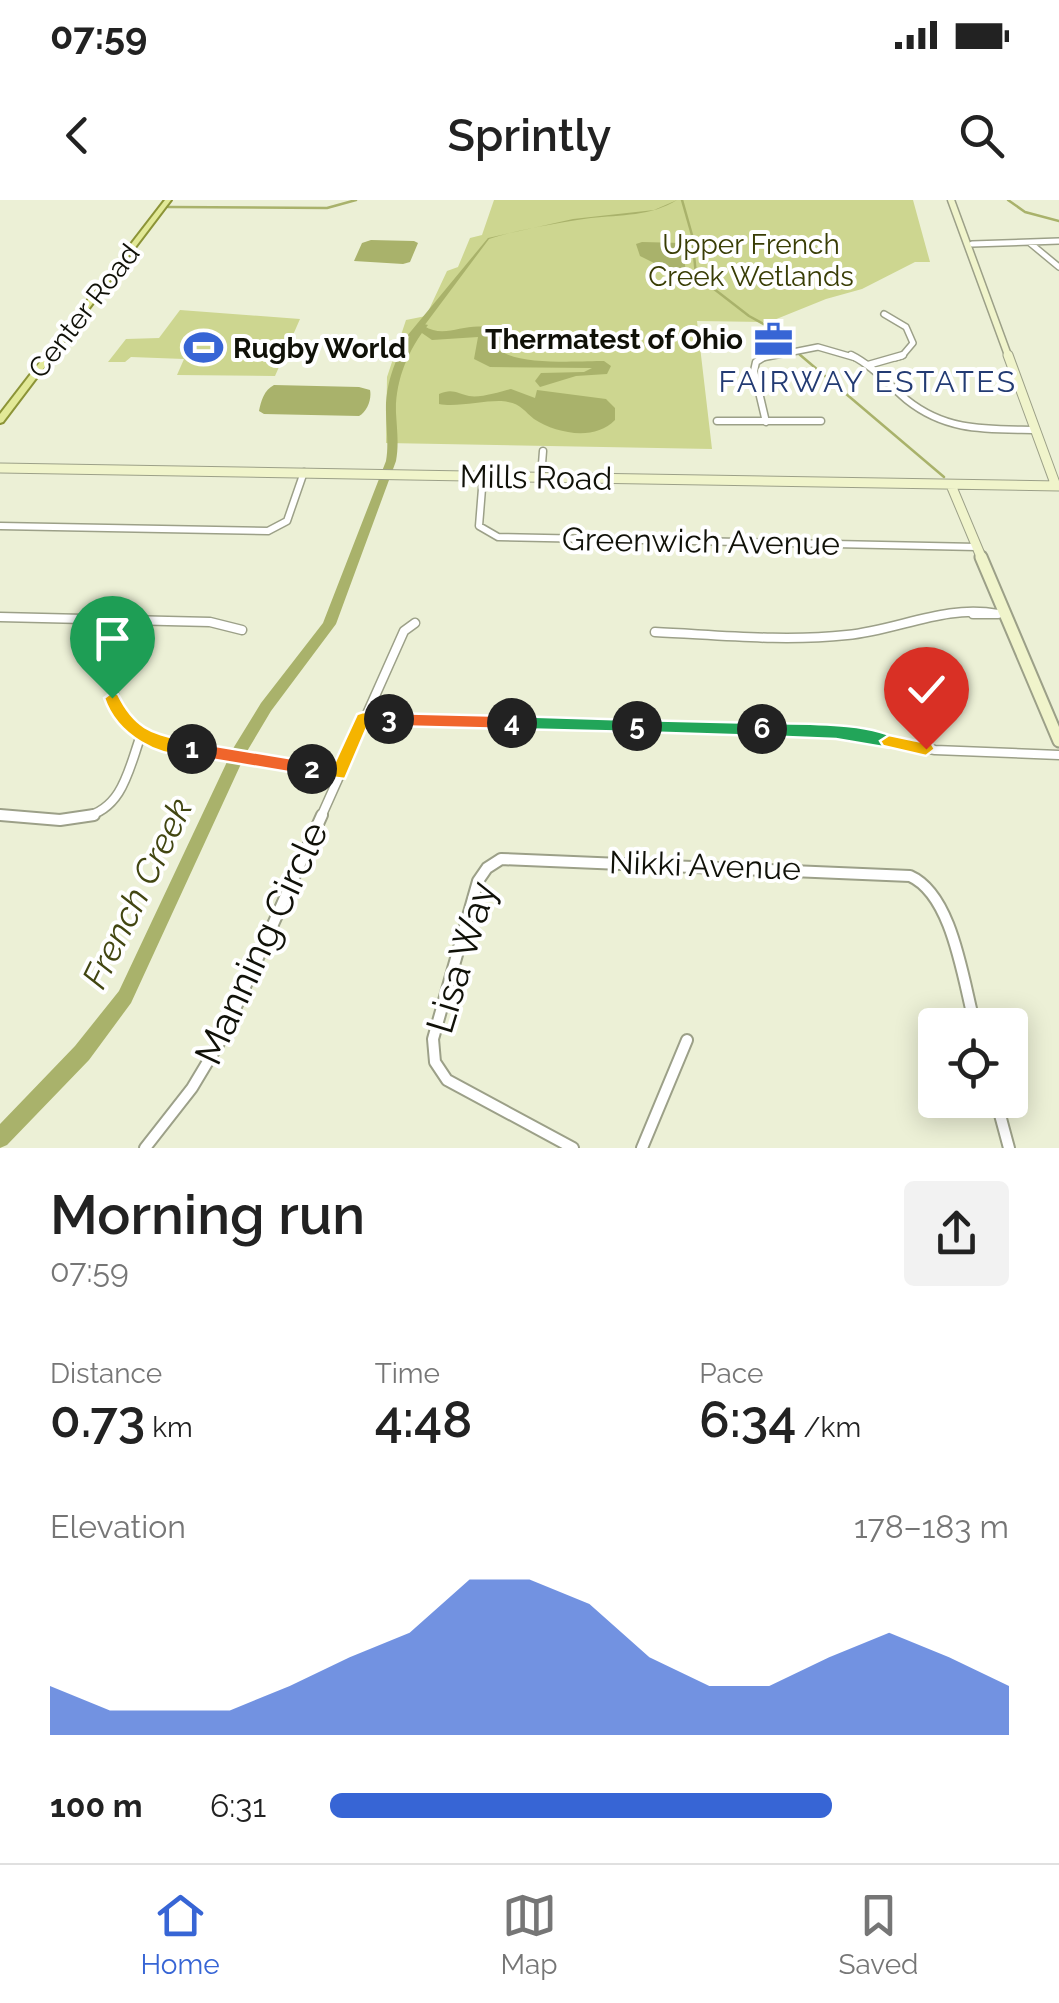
<!DOCTYPE html>
<meta charset="utf-8">
<style>
:root{--surface:#fff;--page:#f2f2f2;--text:#222;--muted:#767676;--line:#e0e0e0;--accent:#3765d5}
body{margin:0;font-family:Raleway,sans-serif;background:var(--page);color:var(--text);height:100vh;display:flex;flex-direction:column;font-size:38px;white-space:nowrap}
*{box-sizing:border-box;margin:0}
p{font-size:32px;color:var(--muted)}
.icon{flex:none;width:55px;height:55px;fill:none;stroke:currentColor;stroke-width:2;stroke-linecap:round;stroke-linejoin:round}
.map{position:relative;height:948px;overflow:hidden}
.side{display:flex;flex-direction:column;background:var(--surface);flex:1}
.side>*{flex:none}
.tools{position:absolute;left:918px;top:808px;display:grid;gap:20px}
.tools a{display:grid;place-items:center;width:110px;height:110px;border-radius:10px;background:var(--surface);box-shadow:0 5px 25px #0003;font-size:50px}
.pin{position:absolute;display:grid;place-items:center;width:85px;height:85px;color:#fff;margin:-102px -42px;border-radius:50% 50% 50% 0;rotate:-45deg;box-shadow:0 0 10px #0007}
.pin .icon{rotate:45deg}
.km{position:absolute;width:50px;height:50px;margin:-25px;border-radius:50%;background:#222;color:#fff;font-size:28px;line-height:50px;text-align:center}
.round{display:grid;place-items:center;flex:none;width:105px;height:105px;border-radius:10px;background:var(--page)}
.summary{display:flex;align-items:center;justify-content:space-between;height:170px;padding:0 50px}
h1{font-size:55px;font-weight:600;line-height:75px}
.metrics{display:grid;grid-template-columns:repeat(3,1fr);gap:15px;height:170px;padding:10px 50px}
.metrics div{display:grid;align-content:center}
.metrics b{font-size:50px;font-weight:600}
.metrics small{font-size:28px;font-weight:400}
.metrics p{font-size:28px}
.chart{height:280px;padding:20px 50px}
.chart p{display:flex;justify-content:space-between}
.chart svg{width:100%;height:180px;margin-top:10px;fill:var(--accent);opacity:.7}
ul{padding:0 50px;list-style:none;font-size:32px}
li{display:grid;grid-template-columns:160px 120px 1fr;align-items:center;height:75px}
li i{height:25px;border-radius:12px;background:var(--accent)}
.status{display:flex;justify-content:space-between;align-items:center;height:70px;padding:0 50px;background:var(--surface);direction:ltr}
.status svg{height:28px;fill:currentColor}
header{display:flex;justify-content:space-between;align-items:center;height:130px;padding:0 50px;background:var(--surface);font-size:45px;font-weight:600}
.dock{display:flex;justify-content:space-around;align-items:center;height:140px;border-top:2px solid var(--line);background:var(--surface);font-size:28px;color:var(--muted)}
.dock a{display:grid;justify-items:center;gap:5px}
.dock .on{color:var(--accent)}
.map>svg:first-child{display:block}
.green{fill:#cdd690}
.water{fill:#a9b26b}
.lines{fill:none;stroke-linecap:round;stroke-linejoin:round}
.stream{stroke:#a9b26b;stroke-width:2.5}
.river{fill:#a9b26b;fill-rule:evenodd}
.street-far3-casing{stroke:#9ca088;stroke-width:8}
.street-far2-casing{stroke:#9ca088;stroke-width:9}
.street-far1-casing{stroke:#9ca088;stroke-width:11}
.street-casing{stroke:#9ca088;stroke-width:14}
.secondary-far2-casing{stroke:#9ca088;stroke-width:9}
.secondary-far1-casing{stroke:#9ca088;stroke-width:11}
.secondary-casing{stroke:#9ca088;stroke-width:15}
.primary-casing{stroke:#8c9437;stroke-width:4}
.street-far3{stroke:#fff;stroke-width:5}
.street-far2{stroke:#fff;stroke-width:6}
.street-far1{stroke:#fff;stroke-width:8}
.street{stroke:#fff;stroke-width:10}
.secondary-far2{stroke:#f0f4cb;stroke-width:6}
.secondary-far1{stroke:#f0f4cb;stroke-width:9}
.secondary{stroke:#f0f4cb;stroke-width:11}
.primary{fill:#e2e997;fill-rule:evenodd}
.split-1{fill:#f5b400;stroke:#fff;stroke-width:2.5}
.split-2{fill:#f0652b;stroke:#fff;stroke-width:2.5}
.split-3{fill:#f5b400;stroke:#fff;stroke-width:2.5}
.split-4{fill:#f0652b;stroke:#fff;stroke-width:2.5}
.split-5{fill:#22a559;stroke:#fff;stroke-width:2.5}
.split-6{fill:#22a559;stroke:#fff;stroke-width:2.5}
.split-7{fill:#22a559;stroke:#fff;stroke-width:2.5}
.split-8{fill:#f5b400;stroke:#fff;stroke-width:2.5}
.labels{text-anchor:middle;dominant-baseline:central;stroke-width:8;stroke-linejoin:round;paint-order:stroke}
.far-park-label{font-size:28px;fill:#393d05;stroke:#fff}
.far-street-label{font-size:28px;fill:#101108;stroke:#fff}
.far-poi-label{font-size:28px;font-weight:bold;fill:#101108;stroke:#fff;text-anchor:end}
.far-neighbourhood-label{font-size:30px;letter-spacing:2.5px;fill:#233b73;stroke:#fff}
.street-label{font-size:32px;fill:#101108;stroke:#fff}
.water-label{font-size:35px;font-style:italic;fill:#424611;stroke:#fff}
.near-street-label{font-size:38px;fill:#101108;stroke:#fff}
</style>
<div class="status"><b>07:59</b><svg viewBox="0 0 49 12"><path d="M0 12V9h3v3zM5 12V6h3v6zM10 12V3h3v9zM15 12V0h3v12zM26 1h20v11H26zM47 4h2v5h-2z"/></svg></div>
<header><svg class="icon" aria-label="back" viewBox="0 0 24 24"><path d="M15 5l-7 7 7 7"/></svg>Sprintly<svg class="icon" aria-label="search" viewBox="0 0 24 24"><circle cx="10" cy="10" r="6"/><path d="M15 15l6 6"/></svg></header>
<div class="map">
<svg width="1059" height="948" viewBox="0 0 1059 948">
<rect width="100%" height="100%" fill="#ecf0d6"/>
<path class="green" d="M494,0H913L930,62H915L862,89L826,99L769,122L697,121L712,249L386,243L387,177L406,120L426,116L447,71L458,67L470,38L482,35Z
M180,110L300,119L275,176L177,175L184,159L131,157L125,162H108L126,139L159,138Z"/>
<path class="water" d="M677,0C652,16 620,15 591,18C563,22 515,30 489,39L424,126C449,142 472,114 503,134L498,148C513,166 580,161 604,161L611,166L607,174L576,176L540,187L535,181L541,173L584,172L592,168L490,167L474,159L478,137L432,140L419,131L412,137L407,136L488,38L573,19L654,10Z
M371,40L414,41L418,43L410,62L403,64L354,61L362,43Z
M642,42L681,43L687,76L666,74L660,66L640,56L636,44Z
M274,185L359,187L370,190C372,199 367,212 359,216L264,214L259,211C261,201 264,190 274,185Z
M511,189L535,198L537,190L606,199L615,208V220C595,241 557,234 534,219C525,212 521,204 508,202C493,198 459,208 439,204V194C452,188 457,193 469,196C481,198 499,192 511,189Z"/>
<g class="lines">
<path class="stream" d="M682,0L692,35L696,75L749,116L780,133
M1008,0L1025,12L1059,21
M168,7L327,8L356,0
M799,154L944,277"/>
<path class="river" d="M420,123L428,125C408,150 395,181 396,213C397,230 399,245 396,261L336,424L271,511L246,553L131,803L89,860L7,945L0,948V924L75,846L119,791L234,547L261,503L323,423L386,261C389,244 386,229 386,212C385,180 399,147 420,123Z"/>
<defs>
<path id="street-far3" d="M1030,43L1059,67
M972,44L1059,41
M884,114L906,127L913,143L902,156L895,158
M762,158L818,147L856,158"/>
<path id="street-far2" d="M851,155C873,166 889,185 907,200C947,232 987,229 1036,230
M868,165L903,155
M717,221H821
M766,222L754,171L756,162L767,155
M483,276L479,326L498,337L977,347
M541,277L543,251
M0,326L268,331L287,321L304,272"/>
<path id="street-far1" d="M0,417L210,422L242,430
M137,420L112,485L118,514L132,529L164,544L338,574
M655,432C719,435 784,442 847,435C899,430 945,404 998,414H973
M363,519L822,531L935,550L1059,555
M0,615L27,617
M84,617C123,609 129,568 141,535
M321,617L404,431L415,423"/>
<path id="street" d="M0,615L60,620L94,615
M996,900L1009,948
M145,948L192,888L222,838L322,615
M573,948L447,880L435,862L433,839L478,681L487,668L501,659L910,676C953,695 963,781 975,825
M642,948L687,840"/>
<path id="secondary-far2" d="M951,0L1009,158"/>
<path id="secondary-far1" d="M1008,155L1056,286
M0,268L1059,286
M951,285L982,359"/>
<path id="secondary" d="M981,357L1059,541"/>
<path id="primary" d="M165,0H171L3,222L0,223V214Z"/>
</defs>
<use href="#street-far3" class="street-far3-casing"/>
<use href="#street-far2" class="street-far2-casing"/>
<use href="#street-far1" class="street-far1-casing"/>
<use href="#street" class="street-casing"/>
<use href="#secondary-far2" class="secondary-far2-casing"/>
<use href="#secondary-far1" class="secondary-far1-casing"/>
<use href="#secondary" class="secondary-casing"/>
<use href="#primary" class="primary-casing"/>
<use href="#street-far3" class="street-far3"/>
<use href="#street-far2" class="street-far2"/>
<use href="#street-far1" class="street-far1"/>
<use href="#street" class="street"/>
<use href="#secondary-far2" class="secondary-far2"/>
<use href="#secondary-far1" class="secondary-far1"/>
<use href="#secondary" class="secondary"/>
<use href="#primary" class="primary"/>
</g>
<path class="split-1" d="M112,492L118,494C138,535 158,533 198,544V554C159,561 116,534 104,498Z"/>
<path class="split-2" d="M192,542L312,562L321,569L312,576L192,556L183,549Z"/>
<path class="split-3" d="M363,512L389,513L397,519L389,526L368,525L345,579L306,574V564L333,566L357,514Z"/>
<path class="split-4" d="M389,513L512,516L521,523L512,529L389,526L380,519Z"/>
<path class="split-5" d="M512,516L637,520L645,526L637,532L512,529L504,523Z"/>
<path class="split-6" d="M637,520L762,523L770,529L762,536L637,532L628,526Z"/>
<path class="split-7" d="M762,523C792,524 878,521 898,541L889,548L836,539L762,536L753,529Z"/>
<path class="split-8" d="M889,535L932,544L935,549L926,556L883,546L880,541Z"/>
<defs>
<symbol id="office-bare" viewBox="-9 -9 18 18"><path d="M-6-3h4V-5.5h4V-3h4V5H-6ZM-1-4.5V-3h2v-1.5ZM-6 0V1H6V0Z" fill="#3765d5" stroke="#fff" stroke-width="2.5" paint-order="stroke"/></symbol>
<symbol id="stadium-bare" viewBox="-9 -9 18 18"><path d="M0-5a6.5 5 0 1 0 0 10a6.5 5 0 1 0 0-10ZM-3.5-1.8h7v3.6h-7Z" fill="#3765d5" stroke="#fff" stroke-width="2.5" paint-order="stroke"/></symbol>
</defs>
<g fill-rule="evenodd">
<use href="#office-bare" x="746" y="112" width="55" height="55"/>
<use href="#stadium-bare" x="176" y="120" width="55" height="55"/>
</g>
<g class="labels">
<g class="far-park-label">
<text x="751" y="44">Upper French<tspan x="751" dy="32">Creek Wetlands</tspan></text>
</g>
<g class="far-street-label">
<text transform="translate(84 111) rotate(-52)">Center Road</text>
</g>
<g class="far-poi-label">
<text x="743" y="139">Thermatest of Ohio</text>
<text x="233" y="148" text-anchor="start">Rugby World</text>
</g>
<g class="far-neighbourhood-label">
<text x="868" y="181">FAIRWAY ESTATES</text>
</g>
<g class="street-label">
<text transform="translate(536 277) rotate(1)">Mills Road</text>
<text transform="translate(701 341) rotate(1)">Greenwich Avenue</text>
<text transform="translate(705 665) rotate(2)">Nikki Avenue</text>
</g>
<g class="water-label">
<text transform="translate(137 693) rotate(-64)">French Creek</text>
</g>
<g class="near-street-label">
<text transform="translate(261 743) rotate(-65)">Manning Circle</text>
<text transform="translate(461 757) rotate(-73)">Lisa Way</text>
</g>
</g>
</svg>
<div class="tools">
<a><svg class="icon" aria-label="locate" viewBox="0 0 24 24"><circle cx="12" cy="12" r="6"/><path d="M12 2v4M12 18v4M2 12h4M18 12h4"/></svg></a>
</div>
<div class="pin" style="left:112px;top:498px;background:#1e9e55"><svg class="icon" aria-label="arrive" viewBox="0 0 24 24"><path d="M6 21V4h12l-3 4 3 4H6"/></svg></div>
<div class="pin" style="left:926px;top:549px;background:#d93025"><svg class="icon" aria-label="check" viewBox="0 0 24 24"><path d="M5 12l5 5 9-10"/></svg></div>
<b class="km" style="left:192px;top:549px">1</b>
<b class="km" style="left:312px;top:569px">2</b>
<b class="km" style="left:389px;top:519px">3</b>
<b class="km" style="left:512px;top:523px">4</b>
<b class="km" style="left:637px;top:526px">5</b>
<b class="km" style="left:762px;top:529px">6</b>
</div>
<section class="side">
<div class="summary"><div><h1>Morning run</h1><p>07:59</p></div><a class="round"><svg class="icon" aria-label="share" viewBox="0 0 24 24"><path d="M12 15V3M7 8l5-5 5 5M5 13v7h14v-7"/></svg></a></div>
<div class="metrics">
<div><p>Distance</p><b>0.73<small> km</small></b></div>
<div><p>Time</p><b>4:48</b></div>
<div><p>Pace</p><b>6:34<small> /km</small></b></div>
</div>
<div class="chart"><p><span>Elevation</span>178–183 m</p>
<svg viewBox="0 0 160 44" preserveAspectRatio="none"><path d="M0 44V32L10 38L20 38L30 38L40 32L50 25L60 19L70 6L80 6L90 12L100 25L110 32L120 32L130 25L140 19L150 25L160 32V44z"/></svg>
</div>
<ul>
<li><b>100 m</b>6:31<i style="width:74%"></i></li>
</ul>
</section>
<nav class="dock">
<a class="on"><svg class="icon" aria-label="home" viewBox="0 0 24 24"><path d="M3 11l9-7 9 7M6 9v11h12V9"/></svg>Home</a>
<a><svg class="icon" aria-label="map" viewBox="0 0 24 24"><path d="M3 6l6-2 6 2 6-2v14l-6 2-6-2-6 2zM9 4v14M15 6v14"/></svg>Map</a>
<a><svg class="icon" aria-label="saved" viewBox="0 0 24 24"><path d="M7 4h10v16l-5-4-5 4z"/></svg>Saved</a>
</nav>
